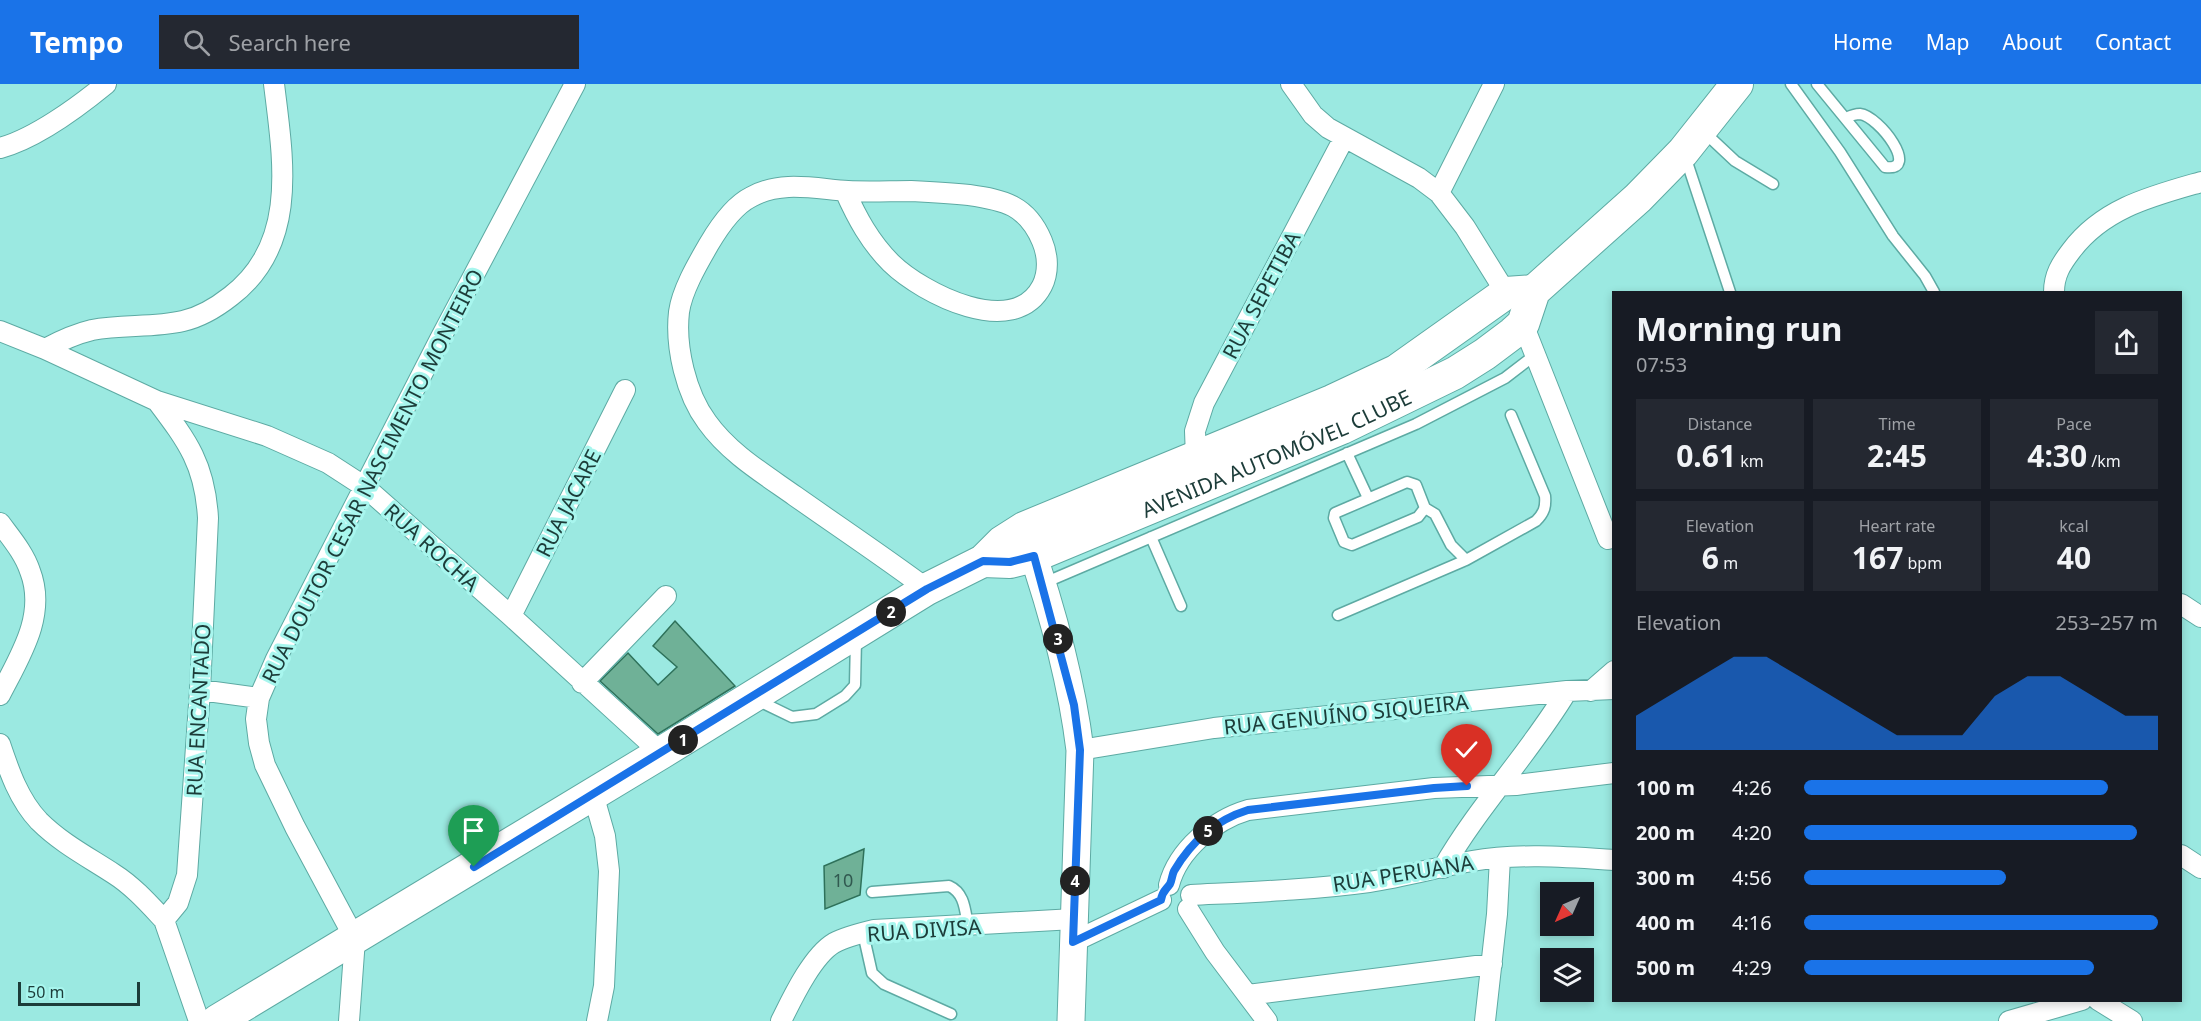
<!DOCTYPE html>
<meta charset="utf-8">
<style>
:root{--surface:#171b24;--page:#242831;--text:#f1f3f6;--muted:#9ea1a6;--accent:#1a73e8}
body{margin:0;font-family:"Noto Sans",sans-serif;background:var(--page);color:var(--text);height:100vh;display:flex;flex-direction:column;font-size:22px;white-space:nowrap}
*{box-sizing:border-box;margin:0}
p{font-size:20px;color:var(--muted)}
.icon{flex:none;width:33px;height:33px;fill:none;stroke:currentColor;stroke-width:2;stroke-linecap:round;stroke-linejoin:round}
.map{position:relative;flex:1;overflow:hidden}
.drawer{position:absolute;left:1612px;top:207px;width:570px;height:711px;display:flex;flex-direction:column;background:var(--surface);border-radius:0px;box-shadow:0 3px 9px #0003}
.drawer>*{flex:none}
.needle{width:39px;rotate:225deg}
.tools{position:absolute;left:1540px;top:798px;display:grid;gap:12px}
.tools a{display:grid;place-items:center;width:54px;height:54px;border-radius:0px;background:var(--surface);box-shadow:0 3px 9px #0003;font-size:30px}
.scale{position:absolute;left:18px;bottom:15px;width:122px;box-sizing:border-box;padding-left:6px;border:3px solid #1c3c39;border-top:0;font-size:16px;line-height:21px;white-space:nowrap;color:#1c3c39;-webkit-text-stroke:4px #a8f6ee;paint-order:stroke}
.pin{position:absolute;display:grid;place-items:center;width:51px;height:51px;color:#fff;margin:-62px -26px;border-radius:50% 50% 50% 0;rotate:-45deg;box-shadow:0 0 6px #0007}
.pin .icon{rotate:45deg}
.km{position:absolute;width:30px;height:30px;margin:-15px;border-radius:50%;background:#222;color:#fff;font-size:16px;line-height:30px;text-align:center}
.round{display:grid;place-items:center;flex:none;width:63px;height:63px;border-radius:0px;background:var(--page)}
.overview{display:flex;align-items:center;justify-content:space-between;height:102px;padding:0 24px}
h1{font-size:33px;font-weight:700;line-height:45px}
.metrics{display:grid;grid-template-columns:repeat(3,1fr);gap:9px;height:102px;padding:6px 24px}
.metrics div{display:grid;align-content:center;border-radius:0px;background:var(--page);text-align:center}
.metrics b{font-size:30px;font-weight:700}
.metrics small{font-size:16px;font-weight:400}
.metrics p{font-size:16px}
.chart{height:168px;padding:12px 24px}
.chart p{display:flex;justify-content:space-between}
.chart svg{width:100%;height:108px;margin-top:6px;fill:var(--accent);opacity:.7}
ul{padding:0 24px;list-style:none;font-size:20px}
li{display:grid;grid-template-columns:96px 72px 1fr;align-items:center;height:45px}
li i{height:15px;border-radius:8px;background:var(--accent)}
header{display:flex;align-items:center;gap:36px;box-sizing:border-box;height:84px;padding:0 30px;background:var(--accent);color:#fff}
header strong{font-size:28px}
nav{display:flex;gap:33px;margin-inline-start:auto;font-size:21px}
.search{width:420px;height:54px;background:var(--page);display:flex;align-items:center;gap:15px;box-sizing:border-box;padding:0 21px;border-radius:0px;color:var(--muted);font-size:22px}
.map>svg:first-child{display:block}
.building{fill:#6fb197;stroke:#2e715a;stroke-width:1.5}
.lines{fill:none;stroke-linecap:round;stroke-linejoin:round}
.lane-casing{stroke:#5daaa3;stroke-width:13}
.street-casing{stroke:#5daaa3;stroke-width:22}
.secondary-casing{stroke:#5daaa3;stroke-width:29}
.primary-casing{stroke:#5daaa3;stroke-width:34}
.lane{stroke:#fff;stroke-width:10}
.street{stroke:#fff;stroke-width:20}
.secondary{stroke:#fff;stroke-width:27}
.primary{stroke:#fff;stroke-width:32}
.route-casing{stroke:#fff;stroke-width:12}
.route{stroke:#1a73e8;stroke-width:8}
.labels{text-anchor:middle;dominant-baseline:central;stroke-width:6;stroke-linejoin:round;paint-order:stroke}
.number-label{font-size:18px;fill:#315950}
.street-label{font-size:21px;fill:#1c3c39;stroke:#a8f6ee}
</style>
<header>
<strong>Tempo</strong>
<div class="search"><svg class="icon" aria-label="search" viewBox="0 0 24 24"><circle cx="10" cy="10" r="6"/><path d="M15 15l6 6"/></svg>Search here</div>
<nav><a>Home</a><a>Map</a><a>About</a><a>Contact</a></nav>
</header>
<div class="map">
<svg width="2201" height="937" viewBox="0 0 2201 937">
<rect width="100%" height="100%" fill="#9be9e1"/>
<path class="building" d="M675,537L735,602L658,650L600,597L628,569L658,601L677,583L653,562Z
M864,765L860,811L825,825L824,782Z"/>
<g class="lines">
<defs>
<path id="lane" d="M1791,0L1840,68L1893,152L1925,192L1934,208
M1817,0L1885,83C1921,88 1879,32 1860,30C1855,30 1850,32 1846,34
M1703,47L1735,77L1773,100
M1685,72L1730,208
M1347,369L1368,414
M1407,398L1416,401L1425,424L1418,433L1352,461L1344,458L1334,434L1335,429Z
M1425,424L1435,430L1451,461L1466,476L1536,437C1544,429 1546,423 1545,412L1511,331
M1151,453L1181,522
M1044,499L1416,340L1505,294L1535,271
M1338,531L1466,476
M757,616L792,633L816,630L845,612L855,601L856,554
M872,808L949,802C965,809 965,827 968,842
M863,849L872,889L884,900L951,930"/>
<path id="street" d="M1291,0L1313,31L1328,44L1419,94L1439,109L1465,143L1506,209
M0,64C34,55 78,23 106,0
M845,107C857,134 870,158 891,179C923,210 1014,256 1042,202C1049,188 1048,171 1042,157C1027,121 1004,116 969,111C950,109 931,108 911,107C890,107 869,108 848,107C816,105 781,96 751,113C733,122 719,143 709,160C698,179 682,206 679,228C675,263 686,310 707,338C729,369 764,390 795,412C839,443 884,473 927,505
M1439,109L1494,0
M2054,208C2054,191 2061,180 2071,167C2103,124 2152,112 2201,98
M1523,240L1608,455
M0,247L45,265L157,317L267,352L328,379L365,403L511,532L661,669
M45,265C60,257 75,250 92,246C122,240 153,244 183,237C201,233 217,223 231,212C299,160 283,75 274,0
M157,317C188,358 205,381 208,434L200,606L187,791L178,819L164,836L199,937
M1196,373L1195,347L1204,319L1344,54
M0,439C11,454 24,469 30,487C47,531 20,572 0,611
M2181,520L2201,533
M511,532L625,306
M582,599L666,512
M200,606L259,614
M1591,607L1614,587
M0,660C9,687 19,716 39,737C61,759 88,773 114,790C133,802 149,820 164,836
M1080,666L1214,644L1567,607L1614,605
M593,710L605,752L609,787L604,902L597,937
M2181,771L2201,784
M1443,784C1479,721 1530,669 1567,607
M1169,801C1178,766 1214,736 1248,726L1434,704L1516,701L1614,689
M1191,811C1251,808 1310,806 1369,798C1404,793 1438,783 1472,777C1518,769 1568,773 1614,776
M1188,825L1215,868L1267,937
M1073,858L1161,816
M1248,911L1492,880
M2098,916L2132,937
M349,937L355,855L295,743L265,681L259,659L256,635L259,614L276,575L440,255L575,0
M781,937C792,915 812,872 834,859C845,853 861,849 874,846L1074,835
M1485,937L1497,830L1500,774
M2009,937L2082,916"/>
<path id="secondary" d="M1027,453C1051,522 1071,593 1080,666L1071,937"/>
<g id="primary">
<path id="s1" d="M983,477L1010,478L1034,472L1342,344L1455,289L1485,270L1513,249L1523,240L1534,207L1638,114L1683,68L1737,0"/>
<path d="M217,937L661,669L927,505L983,477L1002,458L1024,444L1332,317L1396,287L1506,209L1534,207"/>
</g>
</defs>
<use href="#lane" class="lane-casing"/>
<use href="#street" class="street-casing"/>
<use href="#secondary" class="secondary-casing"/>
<use href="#primary" class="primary-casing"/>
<use href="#lane" class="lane"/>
<use href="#street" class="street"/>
<use href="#secondary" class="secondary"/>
<use href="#primary" class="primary"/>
</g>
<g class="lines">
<defs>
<path id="route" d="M474,783L927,505L983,477L1010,478L1034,472L1074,621L1080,666L1073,858L1161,816C1162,807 1166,806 1170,800C1172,796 1172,791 1174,787C1191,758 1216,736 1248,726L1434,704L1467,702"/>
</defs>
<use href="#route" class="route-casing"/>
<use href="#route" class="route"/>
</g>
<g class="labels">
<g class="number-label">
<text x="843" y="796">10</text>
</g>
<g class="street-label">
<text transform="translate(1261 211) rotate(-62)">RUA SEPETIBA</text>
<text stroke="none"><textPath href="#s1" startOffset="315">AVENIDA AUTOMÓVEL CLUBE</textPath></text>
<text transform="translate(372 392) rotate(-63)">RUA DOUTOR CESAR NASCIMENTO MONTEIRO</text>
<text transform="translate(568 419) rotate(-63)">RUA JACARE</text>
<text transform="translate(432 463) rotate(42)">RUA ROCHA</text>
<text transform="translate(198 626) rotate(-87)">RUA ENCANTADO</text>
<text transform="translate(1346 630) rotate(-6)">RUA GENUÍNO SIQUEIRA</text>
<text transform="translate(1403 789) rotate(-9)">RUA PERUANA</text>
<text transform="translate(924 846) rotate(-4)">RUA DIVISA</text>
</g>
</g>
</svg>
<div class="tools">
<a><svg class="needle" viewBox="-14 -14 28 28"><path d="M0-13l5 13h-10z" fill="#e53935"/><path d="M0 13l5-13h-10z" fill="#9ea1a6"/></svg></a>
<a><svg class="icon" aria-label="layers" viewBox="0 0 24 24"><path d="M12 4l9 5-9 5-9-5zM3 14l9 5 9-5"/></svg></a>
</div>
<div class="scale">50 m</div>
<div class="pin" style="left:474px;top:783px;background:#1e9e55"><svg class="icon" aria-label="arrive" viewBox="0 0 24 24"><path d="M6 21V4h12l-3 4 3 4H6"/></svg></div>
<div class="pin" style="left:1467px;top:702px;background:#d93025"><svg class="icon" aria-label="check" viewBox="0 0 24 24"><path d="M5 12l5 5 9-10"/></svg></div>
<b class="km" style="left:683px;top:656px">1</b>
<b class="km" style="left:891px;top:528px">2</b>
<b class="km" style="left:1058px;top:555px">3</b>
<b class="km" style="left:1075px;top:797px">4</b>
<b class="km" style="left:1208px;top:747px">5</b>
<section class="drawer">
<div class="overview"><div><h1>Morning run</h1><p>07:53</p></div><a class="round"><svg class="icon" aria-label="share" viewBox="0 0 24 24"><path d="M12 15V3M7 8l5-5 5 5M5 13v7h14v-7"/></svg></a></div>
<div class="metrics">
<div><p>Distance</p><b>0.61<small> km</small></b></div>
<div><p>Time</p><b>2:45</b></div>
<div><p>Pace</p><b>4:30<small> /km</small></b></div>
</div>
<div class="metrics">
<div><p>Elevation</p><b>6<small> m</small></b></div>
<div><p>Heart rate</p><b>167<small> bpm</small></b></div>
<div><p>kcal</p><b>40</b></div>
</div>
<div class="chart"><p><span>Elevation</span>253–257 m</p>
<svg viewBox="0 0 160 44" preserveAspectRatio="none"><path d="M0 44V30L10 22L20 14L30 6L40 6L50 14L60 22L70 30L80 38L90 38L100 38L110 22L120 14L130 14L140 22L150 30L160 30V44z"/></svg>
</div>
<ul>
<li><b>100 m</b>4:26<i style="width:86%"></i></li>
<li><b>200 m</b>4:20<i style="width:94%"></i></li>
<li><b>300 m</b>4:56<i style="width:57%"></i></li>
<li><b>400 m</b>4:16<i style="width:100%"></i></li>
<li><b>500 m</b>4:29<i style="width:82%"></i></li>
</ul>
</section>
</div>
